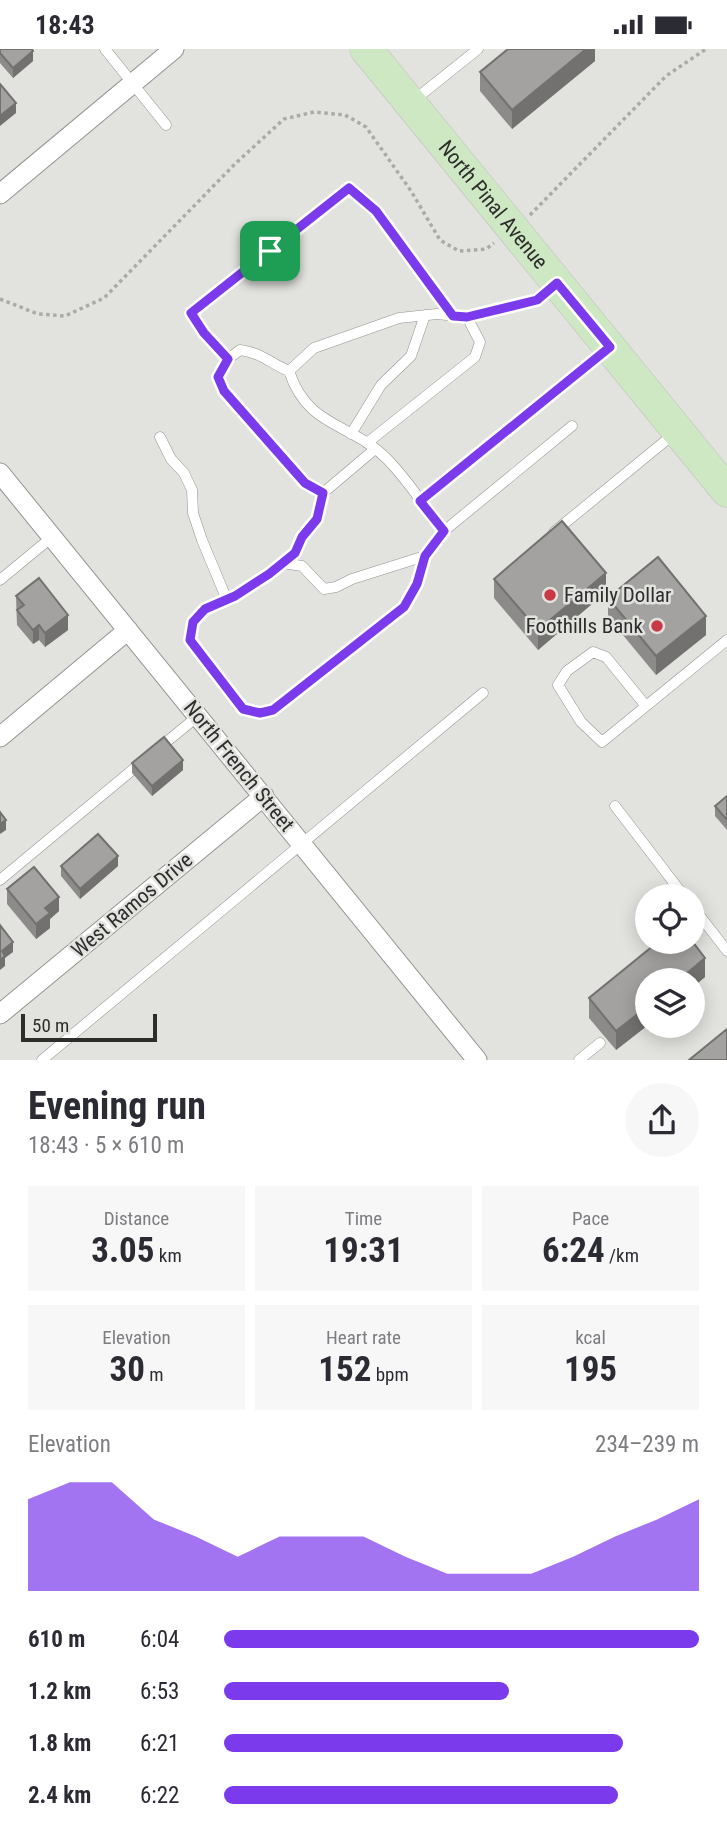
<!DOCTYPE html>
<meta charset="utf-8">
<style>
:root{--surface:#fff;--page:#f7f7f7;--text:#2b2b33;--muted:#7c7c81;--accent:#7c3aed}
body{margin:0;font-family:"Roboto Condensed",sans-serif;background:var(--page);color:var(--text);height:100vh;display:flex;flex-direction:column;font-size:26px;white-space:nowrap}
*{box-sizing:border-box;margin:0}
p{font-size:23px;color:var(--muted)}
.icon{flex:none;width:38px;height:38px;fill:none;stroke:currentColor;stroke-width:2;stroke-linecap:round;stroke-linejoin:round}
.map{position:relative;height:1011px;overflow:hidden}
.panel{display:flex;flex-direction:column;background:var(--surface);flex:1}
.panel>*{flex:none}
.tools{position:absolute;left:635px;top:835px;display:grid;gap:14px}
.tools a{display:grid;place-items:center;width:70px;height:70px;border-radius:50%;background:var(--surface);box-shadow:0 4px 18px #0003;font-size:35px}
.scale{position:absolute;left:21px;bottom:18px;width:136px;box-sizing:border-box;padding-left:7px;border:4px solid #2d2d2c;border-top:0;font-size:19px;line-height:24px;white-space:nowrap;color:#2d2d2c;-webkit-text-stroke:5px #e2e2df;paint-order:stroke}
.pin{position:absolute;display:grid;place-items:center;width:60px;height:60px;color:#fff;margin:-30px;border-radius:14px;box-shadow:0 4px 10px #0006}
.round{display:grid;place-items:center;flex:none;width:74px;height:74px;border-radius:37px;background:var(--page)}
.headline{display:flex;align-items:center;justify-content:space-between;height:119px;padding:0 28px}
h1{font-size:38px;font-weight:700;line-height:52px}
.figures{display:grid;grid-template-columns:repeat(3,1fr);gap:10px;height:119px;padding:7px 28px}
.figures div{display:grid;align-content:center;border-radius:0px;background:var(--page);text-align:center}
.figures b{font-size:35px;font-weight:700}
.figures small{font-size:19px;font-weight:400}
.figures p{font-size:19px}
.chart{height:196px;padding:14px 28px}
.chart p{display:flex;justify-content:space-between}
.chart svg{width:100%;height:126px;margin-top:7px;fill:var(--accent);opacity:.7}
ul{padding:0 28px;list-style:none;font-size:23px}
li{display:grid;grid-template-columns:112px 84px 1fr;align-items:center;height:52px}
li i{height:18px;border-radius:9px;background:var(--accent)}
.status{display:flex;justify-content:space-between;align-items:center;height:49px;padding:0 35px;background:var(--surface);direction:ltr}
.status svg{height:19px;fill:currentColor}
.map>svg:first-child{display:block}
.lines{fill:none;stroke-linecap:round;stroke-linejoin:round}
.service-casing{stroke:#939491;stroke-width:11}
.minor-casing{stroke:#939491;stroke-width:21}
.primary-casing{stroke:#c0c0c0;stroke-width:33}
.path{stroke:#aaaaa8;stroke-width:3.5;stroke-dasharray:3.5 3.5;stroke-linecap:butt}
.service{stroke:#fff;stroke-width:10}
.minor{stroke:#fff;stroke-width:19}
.primary{stroke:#cee8c4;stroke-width:32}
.wall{fill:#8c8b8a}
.shaded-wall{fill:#727170}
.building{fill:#a3a2a0;stroke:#727170;stroke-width:2}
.route-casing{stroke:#fff;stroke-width:14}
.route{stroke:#7c3aed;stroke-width:9}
.poi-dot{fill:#c93945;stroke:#e2e2df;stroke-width:2.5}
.labels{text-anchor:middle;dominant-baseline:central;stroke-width:5;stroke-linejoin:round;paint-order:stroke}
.street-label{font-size:21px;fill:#2d2d2c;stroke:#e2e2df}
.poi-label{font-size:21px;fill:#2d2d2c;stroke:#e2e2df;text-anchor:start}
</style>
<div class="status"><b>18:43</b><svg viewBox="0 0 49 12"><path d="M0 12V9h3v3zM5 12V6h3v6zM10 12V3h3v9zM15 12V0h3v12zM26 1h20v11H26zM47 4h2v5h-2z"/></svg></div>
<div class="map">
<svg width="727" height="1011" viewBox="0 0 727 1011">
<rect width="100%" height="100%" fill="#e2e2df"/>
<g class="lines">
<defs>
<path id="service" d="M105,0L166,76
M413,52L478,0
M228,310L218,328L224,342L305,434L323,444
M289,322L314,299L399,269L437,265L467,268L537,251L554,237
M351,385L381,336L411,307L425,266
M160,388L171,410L184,424L192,441L193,464L202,491L227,551
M367,394L475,308L480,293L467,268
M375,400L323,444L317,470L302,488L295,504L269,525L235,547L205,560L193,573L189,591L243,660L259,664L273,661L404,558L417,535L425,507L444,482L572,377
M420,452L608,301
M444,482C425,459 408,431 387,410C351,373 308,380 289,322C269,314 263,304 240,301L228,310L204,284L191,264L349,139L376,162L453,266
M554,483L675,384
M283,514L302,517L324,540L336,538L352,530L425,507
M0,531L52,488
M646,657L606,608L593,603L567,622L558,636L581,673L602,693L727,591
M159,699L198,667
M615,757L684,847
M0,831L142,713
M693,858L727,902
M42,1011L483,644
M579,1011L600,994"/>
<path id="minor" d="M0,145L174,0
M0,424L477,1011
M0,688L128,581
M0,965L264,747"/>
<g id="primary">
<path id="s1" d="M366,0L727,442"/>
</g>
</defs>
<use href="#service" class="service-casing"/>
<use href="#minor" class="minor-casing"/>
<use href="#primary" class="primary-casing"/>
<path class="path" d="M530,166L666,27L706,0
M0,250L38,265L65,267L104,249L236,114L284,70L314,63L345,66L366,78L411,142L440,191L459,202L486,200L494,194"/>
<use href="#service" class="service"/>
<use href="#minor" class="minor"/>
<use href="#primary" class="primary"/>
</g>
<path class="wall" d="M0,0L33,12L13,29L0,14Z
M595,0V12L512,80L480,42V23Z
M494,530L606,543L538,601L494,549Z
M16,547L68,581L45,598L39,591L33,595L17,576Z
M608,549L706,586L656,626L608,568Z
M132,714L183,721L152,747L132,724Z
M727,747V781L715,767V757Z
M61,817H118L80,850L61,827Z
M7,840L59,862L50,870V879L36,890L7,855Z
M659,892H692L705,909V928L693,938V931H648V976L616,1001L589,969V949Z"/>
<path class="shaded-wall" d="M586,0H595V12L512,80V61Z
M33,2V12L13,29V19Z
M16,54V64L0,77V67Z
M606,524V543L538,601V581Z
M68,566V581L45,598V584Z
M706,567V586L656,626V607Z
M39,576V591L33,595V581Z
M183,711V721L152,747V737Z
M6,771V781L0,785V775Z
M118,807V817L80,850V840Z
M59,848V862L50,870V879L36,890V875L45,859Z
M13,893V903L5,909V917L0,921V911L2,902Z
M705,909V928L693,938V931H679Z
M648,957V976L616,1001V982Z"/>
<path class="building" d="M0,0H32L33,2L13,19L0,4Z
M508,0H586L512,61L480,23Z
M0,35L16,54L0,67Z
M562,472L606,524L538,581L494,530Z
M658,508L706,567L656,607L608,549Z
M39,529L68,566L45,584L39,576L33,581L17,561L24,556L16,547Z
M164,688L183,711L152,737L132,714Z
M727,747V771L715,757Z
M0,763L6,771L0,775Z
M98,785L118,807L80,840L61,817Z
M34,818L59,848L45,859L50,864L36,875L7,840Z
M0,876L13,893L2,902L5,907L0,911Z
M659,892H692L705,909L679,931H648V957L616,982L589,949Z
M727,980V1011H689Z"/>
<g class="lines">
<defs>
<path id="route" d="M349,139L376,162L453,267L467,268L537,251L557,234L610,298L420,452L444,482L425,507L417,535L404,558L273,661L260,664L243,660L190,591L193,573L205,560L235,547L269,525L295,504L302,488L317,470L323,444L305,434L224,342L218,328L228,310L204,284L191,264Z"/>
</defs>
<use href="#route" class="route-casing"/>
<use href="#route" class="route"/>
</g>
<g class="poi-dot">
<circle cx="550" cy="546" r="7"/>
<circle cx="657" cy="577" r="7"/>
</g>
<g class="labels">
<g class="street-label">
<text stroke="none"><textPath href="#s1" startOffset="201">North Pinal Avenue</textPath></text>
<text transform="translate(239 717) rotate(51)">North French Street</text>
<text transform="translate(132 856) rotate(-40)">West Ramos Drive</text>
</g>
<g class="poi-label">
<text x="564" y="546">Family Dollar</text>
<text x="643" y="577" text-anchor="end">Foothills Bank</text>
</g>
</g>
</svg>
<div class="tools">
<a><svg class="icon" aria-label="locate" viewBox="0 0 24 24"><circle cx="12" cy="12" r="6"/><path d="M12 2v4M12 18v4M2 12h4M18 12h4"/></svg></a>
<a><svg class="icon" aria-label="layers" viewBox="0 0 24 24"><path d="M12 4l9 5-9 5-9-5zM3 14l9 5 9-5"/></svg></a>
</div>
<div class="scale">50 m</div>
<div class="pin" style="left:270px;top:202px;background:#1e9e55"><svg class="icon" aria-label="arrive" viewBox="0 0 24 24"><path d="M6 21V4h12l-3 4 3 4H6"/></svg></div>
</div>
<section class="panel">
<div class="headline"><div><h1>Evening run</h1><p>18:43 · 5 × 610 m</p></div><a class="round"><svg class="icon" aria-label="share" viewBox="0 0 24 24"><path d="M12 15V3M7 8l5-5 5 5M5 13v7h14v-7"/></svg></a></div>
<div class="figures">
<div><p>Distance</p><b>3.05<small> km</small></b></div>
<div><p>Time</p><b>19:31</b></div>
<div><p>Pace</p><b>6:24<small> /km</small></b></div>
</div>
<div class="figures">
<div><p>Elevation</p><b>30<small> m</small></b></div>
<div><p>Heart rate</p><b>152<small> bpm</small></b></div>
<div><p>kcal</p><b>195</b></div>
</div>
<div class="chart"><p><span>Elevation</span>234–239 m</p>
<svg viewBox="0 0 160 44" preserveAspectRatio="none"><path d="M0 44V12L10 6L20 6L30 19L40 25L50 32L60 25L70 25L80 25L90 32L100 38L110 38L120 38L130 32L140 25L150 19L160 12V44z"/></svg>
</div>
<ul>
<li><b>610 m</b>6:04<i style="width:100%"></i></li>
<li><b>1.2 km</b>6:53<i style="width:60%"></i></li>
<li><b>1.8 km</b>6:21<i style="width:84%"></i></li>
<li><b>2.4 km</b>6:22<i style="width:83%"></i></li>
</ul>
</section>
